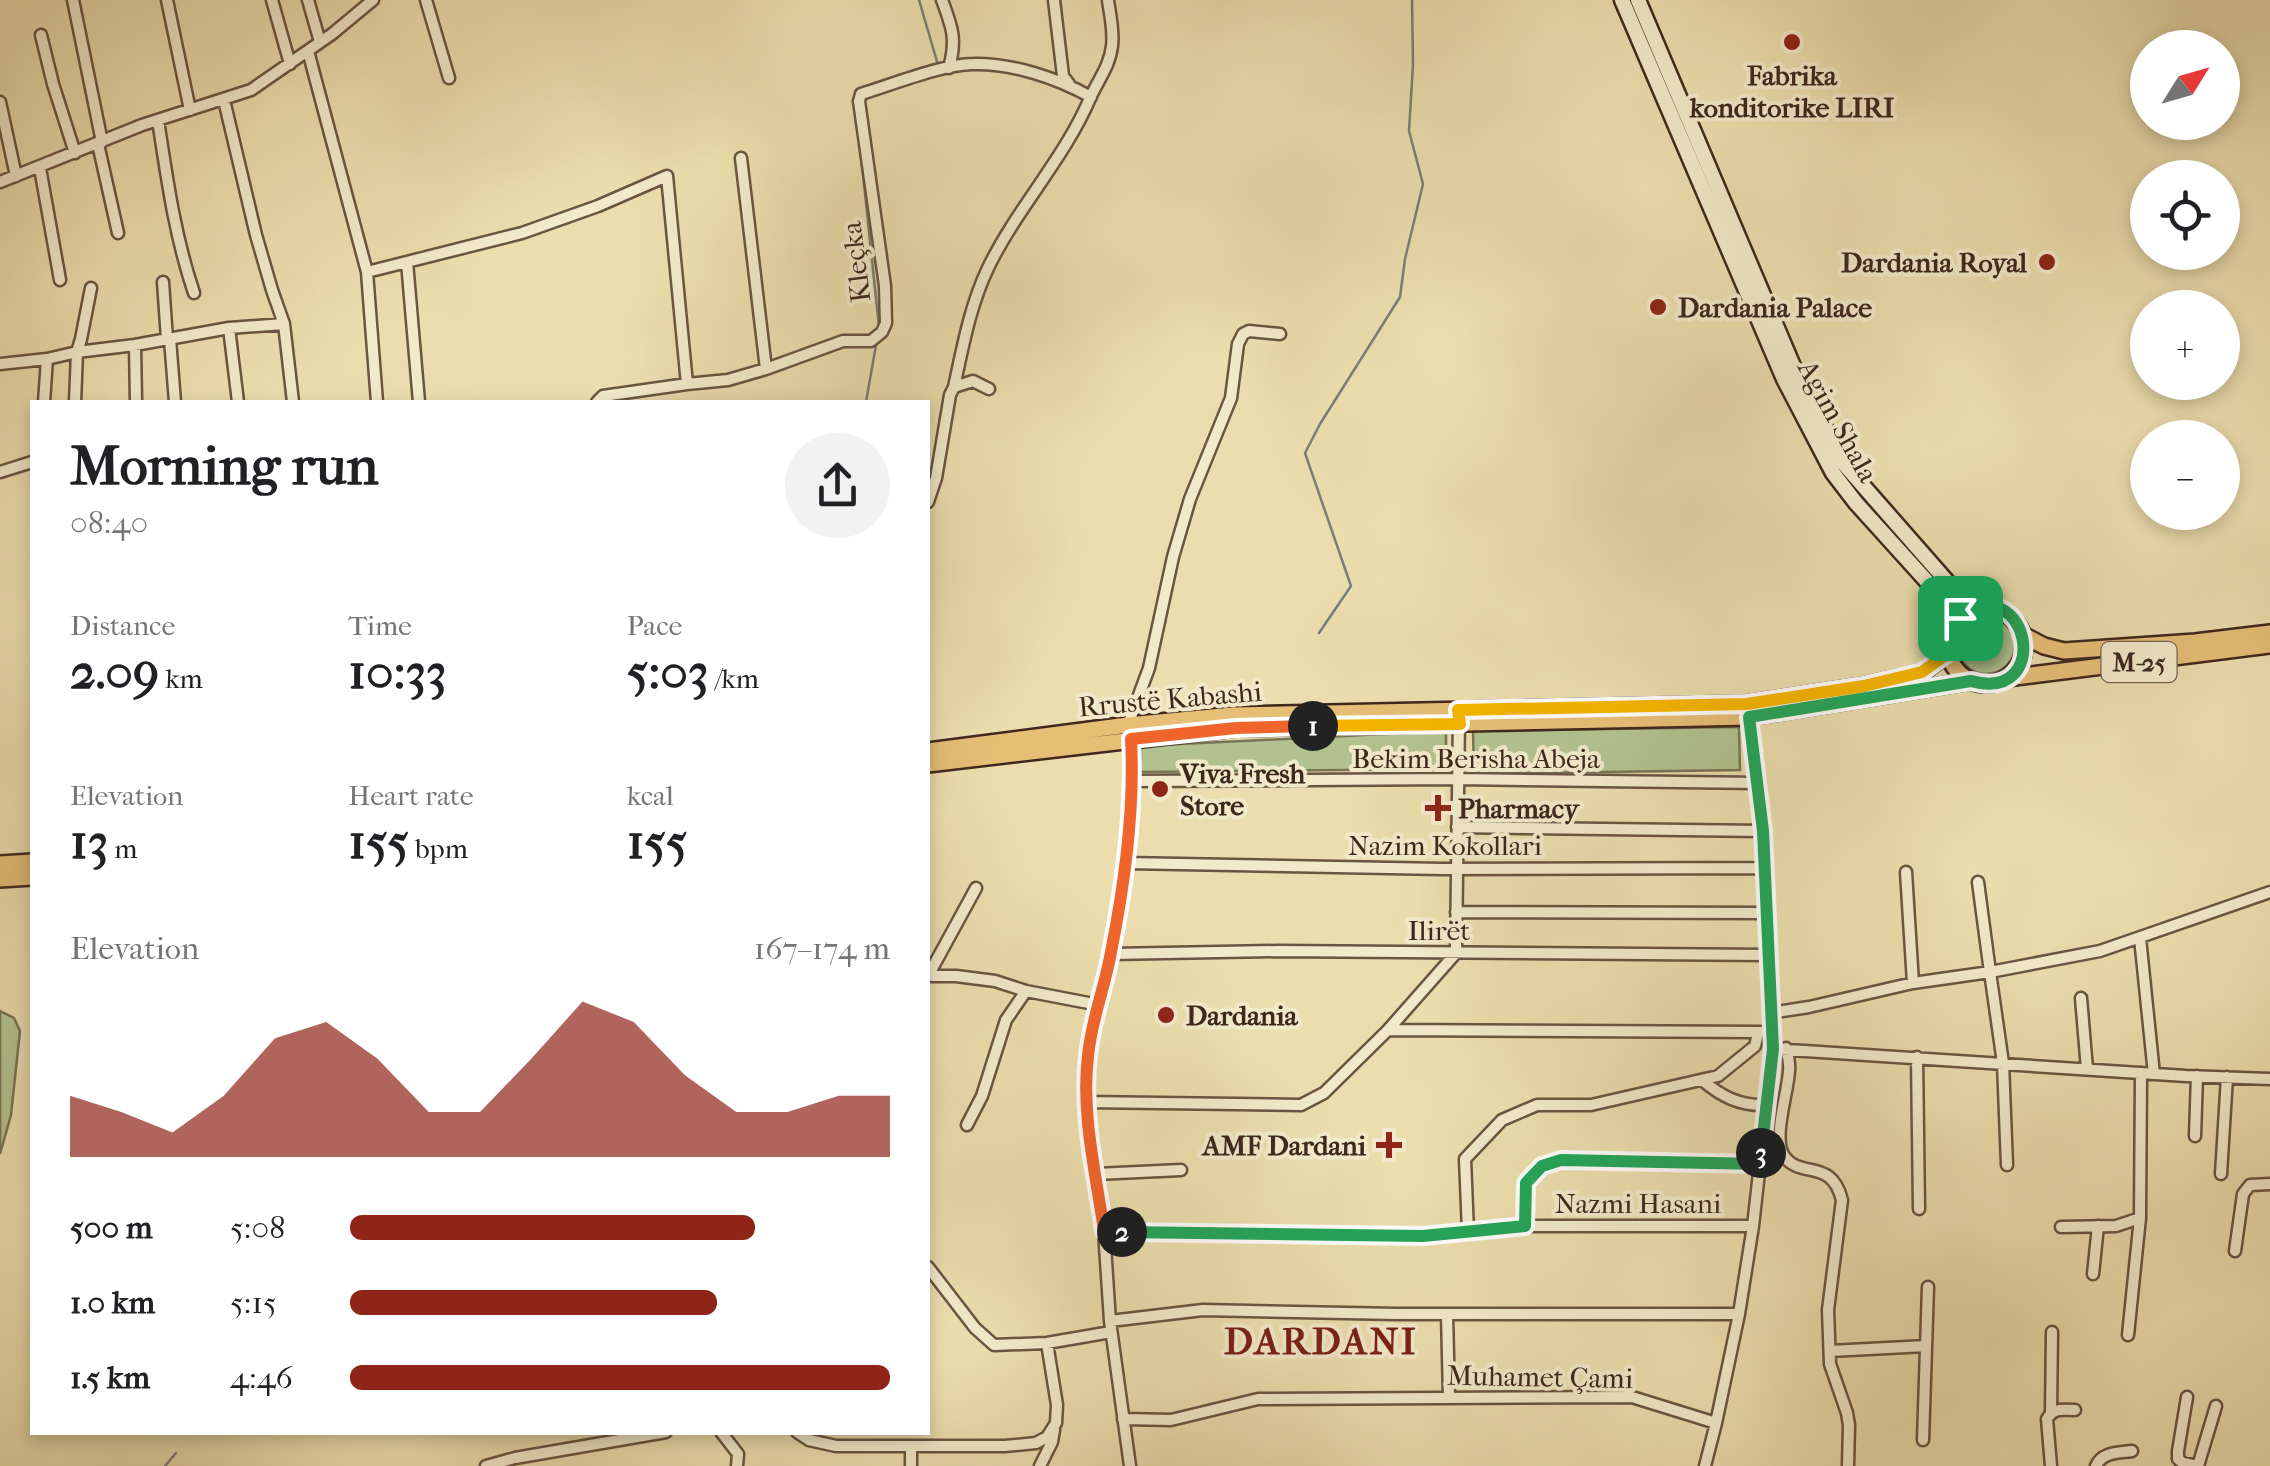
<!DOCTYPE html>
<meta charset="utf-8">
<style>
:root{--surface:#fff;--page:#f2f2f2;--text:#202124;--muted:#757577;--accent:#8f2418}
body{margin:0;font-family:"IM FELL French Canon",serif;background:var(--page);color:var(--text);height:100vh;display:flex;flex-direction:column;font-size:38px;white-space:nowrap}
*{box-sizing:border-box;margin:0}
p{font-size:32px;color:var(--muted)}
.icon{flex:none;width:55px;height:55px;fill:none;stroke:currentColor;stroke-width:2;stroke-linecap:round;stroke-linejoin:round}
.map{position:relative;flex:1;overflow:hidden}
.side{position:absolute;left:30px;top:400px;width:900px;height:1035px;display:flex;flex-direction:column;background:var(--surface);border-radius:0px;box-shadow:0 5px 15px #0003}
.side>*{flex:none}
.needle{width:65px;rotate:53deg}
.tools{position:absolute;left:2130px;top:30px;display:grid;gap:20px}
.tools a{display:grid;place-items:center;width:110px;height:110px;border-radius:50%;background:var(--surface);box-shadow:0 5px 15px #0003;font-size:50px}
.pin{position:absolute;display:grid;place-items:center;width:85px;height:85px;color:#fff;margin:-42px;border-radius:20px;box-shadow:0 5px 15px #0006}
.km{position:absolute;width:50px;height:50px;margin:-25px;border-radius:50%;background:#222;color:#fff;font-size:28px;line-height:50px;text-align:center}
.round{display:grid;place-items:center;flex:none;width:105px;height:105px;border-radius:52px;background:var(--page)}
.headline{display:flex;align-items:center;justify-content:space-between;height:170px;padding:0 40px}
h1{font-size:55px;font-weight:700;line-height:75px}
.figures{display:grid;grid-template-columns:repeat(3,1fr);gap:15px;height:170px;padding:10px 40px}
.figures div{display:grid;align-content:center}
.figures b{font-size:50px;font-weight:700}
.figures small{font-size:28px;font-weight:400}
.figures p{font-size:28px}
.chart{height:280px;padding:20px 40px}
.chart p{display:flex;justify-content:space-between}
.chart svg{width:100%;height:180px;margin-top:10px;fill:var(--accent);opacity:.7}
ul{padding:0 40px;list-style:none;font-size:32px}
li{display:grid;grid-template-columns:160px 120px 1fr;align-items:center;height:75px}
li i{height:25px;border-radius:12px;background:var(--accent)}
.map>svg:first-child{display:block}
.green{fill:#b1c28f;stroke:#787456;stroke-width:2.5}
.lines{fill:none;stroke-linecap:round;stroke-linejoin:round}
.stream{stroke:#797e7a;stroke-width:2.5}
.minor-casing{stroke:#6a5442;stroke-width:15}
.secondary-casing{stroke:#3f271e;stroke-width:19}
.primary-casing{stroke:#3f271e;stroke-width:20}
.minor{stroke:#f2e9ca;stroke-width:10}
.secondary{stroke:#f2e9ca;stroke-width:14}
.primary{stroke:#e6be76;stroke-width:15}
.split-1-casing{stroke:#fff;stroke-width:20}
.split-2-casing{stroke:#fff;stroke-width:20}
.split-3-casing{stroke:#fff;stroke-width:20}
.split-4-casing{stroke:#fff;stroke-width:20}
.split-1{stroke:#f5b400;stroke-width:12}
.split-2{stroke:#f0652b;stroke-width:12}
.split-3{stroke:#22a559;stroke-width:12}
.split-4{stroke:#22a559;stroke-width:12}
.poi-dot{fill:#8f2418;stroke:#f2e9ca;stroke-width:4}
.labels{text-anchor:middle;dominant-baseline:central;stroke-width:8;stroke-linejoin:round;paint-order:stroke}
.shield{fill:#f2e9ca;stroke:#756152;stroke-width:2.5}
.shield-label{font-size:25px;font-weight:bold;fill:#3f271e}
.poi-label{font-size:28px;font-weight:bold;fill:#3f271e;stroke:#f2e9ca;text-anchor:start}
.street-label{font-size:28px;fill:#3f271e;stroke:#f2e9ca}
.district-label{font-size:38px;font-weight:bold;letter-spacing:2.5px;fill:#7a1f14;stroke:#f2e9ca}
</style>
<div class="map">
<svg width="2270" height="1466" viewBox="0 0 2270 1466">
<rect width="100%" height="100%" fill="#ebddad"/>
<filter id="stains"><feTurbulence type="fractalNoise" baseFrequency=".002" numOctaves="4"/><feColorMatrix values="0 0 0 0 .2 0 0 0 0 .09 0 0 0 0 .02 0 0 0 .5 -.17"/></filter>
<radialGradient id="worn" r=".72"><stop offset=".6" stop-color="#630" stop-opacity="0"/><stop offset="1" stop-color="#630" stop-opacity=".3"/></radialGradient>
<path class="green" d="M1957 645a29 29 0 1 1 58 0a29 29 0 1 1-58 0Z
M1739,727L1740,770L1474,774L1473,731Z
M1446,731V769L1140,772L1141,746Z
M0,1011L14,1018L20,1031L11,1115L0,1154Z"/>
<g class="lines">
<path class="stream" d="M919,0L938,65
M863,99L907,84
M858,126L879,327
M866,402L876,345
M1319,633L1351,586L1305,453L1320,424L1400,297L1405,259L1423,184L1409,131L1413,64L1412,0
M165,1466L176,1453"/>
<defs>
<path id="minor" d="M73,0L102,142
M167,0L190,110
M272,0L290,64
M308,0L320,42
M426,0L449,78
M942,0C952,27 957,39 949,68
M1054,0L1063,76L1069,84
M41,35L53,84L75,153
M308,51L367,272L377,402
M224,100L256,235L272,290L284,324L293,402
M0,102L16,176
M158,120C167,179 175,237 194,293
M98,144L118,233
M741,158L766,369
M40,168L60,280
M0,182L142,125L251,90L332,34L373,0
M407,262L419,402
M367,272L522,233L598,206L667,176L687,384L603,396L597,402
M163,282L167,339
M229,328L238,402
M170,339L175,402
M135,345L136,402
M0,364L47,359L77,352L135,345L229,328L284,324
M687,384L728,380L766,369L843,341H871L882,332L886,323L885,286L859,101L861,94C891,85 943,64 973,64C1012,63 1057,78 1091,97
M954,387C963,346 970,306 988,268C1017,208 1065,158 1091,96C1099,79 1110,65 1112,46C1114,31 1110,15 1108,0
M44,402L47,359
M75,402L77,352L81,339L91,288
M0,472L32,462
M928,502L936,478L950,395L954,387L973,381L989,389
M1128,725L1149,668L1173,557L1190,499L1231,398L1238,344L1243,334L1249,331L1280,334
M1133,781L1457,779L1758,783
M1457,827L1763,831
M1126,863L1442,869L1763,868
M1906,872L1913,983
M1978,882L1990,972L2100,951L2270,892
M1456,912L1765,913
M2140,938L2154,1074
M1111,954L1278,951L1767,955
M928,976H956L995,981L1026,991L1099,1005
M928,976L976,888
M2081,998L2087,1069
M1770,1013L1809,1007L1913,983L1990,972L2003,1063L2007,1165
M1388,1030L1760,1032
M1786,1048C1788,1056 1790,1063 1789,1071C1788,1093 1772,1138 1784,1156C1801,1180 1831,1157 1842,1200L1828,1310L1830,1364L1847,1413L1849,1425L1848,1466
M1773,1049L2186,1076L2270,1079
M1917,1057L1919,1209
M1702,1080C1722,1097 1740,1106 1766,1105
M1086,1102L1301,1105L1324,1093L1388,1030L1456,953L1459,717
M967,1125L982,1096L1006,1020L1026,991
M2195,1136L2197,1076
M1096,1174L1181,1170
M2221,1174L2227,1077
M1525,1226L1526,1183L1542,1166L1561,1159L1760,1164
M2061,1227L2116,1226L2140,1218L2141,1073
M1104,1231L1423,1236L1525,1226H1753
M1468,1232L1465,1159L1502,1120L1537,1105H1591L1718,1076L1755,1046L1758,1033
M2235,1251L2243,1194L2250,1185L2270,1184
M928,1267L975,1328L994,1345L1047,1343L1111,1332
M2093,1274L2098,1226
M1447,1314L1449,1398
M1110,1321L1203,1310L1397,1314H1739
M2128,1335L2140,1218
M1830,1351L1926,1346
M2187,1397L2178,1451V1459L2183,1463L2198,1466
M2051,1412L2052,1332
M1123,1419L1171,1420L1258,1399L1632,1397L1716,1423
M721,1432L738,1454L737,1466
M797,1432L809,1440L836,1446H1005L1036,1443L1047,1437L1056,1423L1057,1405L1047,1343
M1923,1440L1928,1287
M911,1447V1466
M486,1466L515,1458L666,1432
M1040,1466L1052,1442L1054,1430
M1130,1466L1110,1321L1104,1231L1086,1102L1088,1054L1111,954L1126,863L1133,781L1131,739
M1705,1466L1716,1423L1739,1314L1753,1226L1773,1049L1763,831L1749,717
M2051,1466L2047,1419C2054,1407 2063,1410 2075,1410
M2096,1466C2102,1452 2118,1453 2132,1451
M2198,1466L2216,1406"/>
<path id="secondary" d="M1622,0L1784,379L1833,473L1856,503L1960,618
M1638,0L1796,373L1844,464L1972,610"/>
<path id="primary" d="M1948 646a38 38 0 1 1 76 0a38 38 0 1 1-76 0Z
M2023,635L2044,646L2064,651L2195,642L2270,633
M2007,678L2270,645
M928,751L1128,725L1233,715L1747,704L1864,686L1923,672L1948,653
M928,764L1236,728L1749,717L1971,681
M0,864L32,862
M0,879L32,877"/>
</defs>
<use href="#minor" class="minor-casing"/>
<use href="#secondary" class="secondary-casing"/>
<use href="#primary" class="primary-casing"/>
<use href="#minor" class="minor"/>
<use href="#secondary" class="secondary"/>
<use href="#primary" class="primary"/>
</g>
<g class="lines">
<defs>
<path id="split-1" d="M1313,726L1460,724L1458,710L1747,704L1864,686L1922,672L1948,653L1950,634L1960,618"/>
<path id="split-2" d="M1122,1232L1104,1231C1096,1174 1081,1114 1088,1056C1091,1021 1105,987 1111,952C1125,882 1135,810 1131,739L1236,728L1313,726"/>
<path id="split-3" d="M1122,1232L1423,1236L1525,1226L1526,1183L1542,1166L1561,1160L1760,1164L1761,1153"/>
<path id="split-4" d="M1761,1153L1773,1049L1763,831L1749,717L1971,681C2055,704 2028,567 1960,618"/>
</defs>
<use href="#split-1" class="split-1-casing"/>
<use href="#split-2" class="split-2-casing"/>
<use href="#split-3" class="split-3-casing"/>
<use href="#split-4" class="split-4-casing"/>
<use href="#split-1" class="split-1"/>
<use href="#split-2" class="split-2"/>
<use href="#split-3" class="split-3"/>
<use href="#split-4" class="split-4"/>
</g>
<g class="poi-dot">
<circle cx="1792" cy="42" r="10"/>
<circle cx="2047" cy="262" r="10"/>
<circle cx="1658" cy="307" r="10"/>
<circle cx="1160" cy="789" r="10"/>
<path d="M1433 793h10v10h10v10h-10v10h-10v-10h-10v-10h10z"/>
<circle cx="1166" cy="1015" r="10"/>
<path d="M1384 1130h10v10h10v10h-10v10h-10v-10h-10v-10h10z"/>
</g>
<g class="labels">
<rect class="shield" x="2101.5" y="642" width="75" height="40" rx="8"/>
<g class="shield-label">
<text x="2139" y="662">M-25</text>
</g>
<g class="poi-label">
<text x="1792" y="75" text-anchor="middle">Fabrika<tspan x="1792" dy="32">konditorike LIRI</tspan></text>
<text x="2027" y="262" text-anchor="end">Dardania Royal</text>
<text x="1678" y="307">Dardania Palace</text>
<text x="1180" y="773">Viva Fresh<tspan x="1180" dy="32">Store</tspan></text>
<text x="1458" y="808">Pharmacy</text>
<text x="1186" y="1015">Dardania</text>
<text x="1366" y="1145" text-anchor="end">AMF Dardani</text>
</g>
<g class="street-label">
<text transform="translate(856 262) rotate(-97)">Kleçka</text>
<text transform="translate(1838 421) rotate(61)">Agim Shala</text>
<text transform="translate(1170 699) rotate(-5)">Rrustë Kabashi</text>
<text x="1476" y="758">Bekim Berisha Abeja</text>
<text x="1445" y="845">Nazim Kokollari</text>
<text x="1439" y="930">Ilirët</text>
<text x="1638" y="1203">Nazmi Hasani</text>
<text transform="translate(1540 1377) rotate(1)">Muhamet Çami</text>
</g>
<g class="district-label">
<text x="1321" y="1341">DARDANI</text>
</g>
</g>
<rect width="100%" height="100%" filter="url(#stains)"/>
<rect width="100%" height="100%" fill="url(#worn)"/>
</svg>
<div class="tools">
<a><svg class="needle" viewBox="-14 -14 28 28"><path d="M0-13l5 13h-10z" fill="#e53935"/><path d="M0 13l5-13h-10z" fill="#757577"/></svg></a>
<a><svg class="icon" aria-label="locate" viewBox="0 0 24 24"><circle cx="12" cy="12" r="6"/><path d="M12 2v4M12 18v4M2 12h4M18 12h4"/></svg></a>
<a>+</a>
<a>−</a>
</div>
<div class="pin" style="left:1960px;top:618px;background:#1e9e55"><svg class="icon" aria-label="arrive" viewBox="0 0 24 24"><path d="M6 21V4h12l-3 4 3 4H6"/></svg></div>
<b class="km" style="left:1313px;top:726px">1</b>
<b class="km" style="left:1122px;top:1232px">2</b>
<b class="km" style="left:1761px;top:1153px">3</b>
<section class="side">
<div class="headline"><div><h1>Morning run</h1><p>08:40</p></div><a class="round"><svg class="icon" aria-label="share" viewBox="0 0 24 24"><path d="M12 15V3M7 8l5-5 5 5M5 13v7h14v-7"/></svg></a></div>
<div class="figures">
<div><p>Distance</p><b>2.09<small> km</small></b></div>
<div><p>Time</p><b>10:33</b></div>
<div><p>Pace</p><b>5:03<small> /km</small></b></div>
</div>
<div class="figures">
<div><p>Elevation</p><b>13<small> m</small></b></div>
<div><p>Heart rate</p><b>155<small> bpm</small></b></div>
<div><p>kcal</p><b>155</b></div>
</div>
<div class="chart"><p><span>Elevation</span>167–174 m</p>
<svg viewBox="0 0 160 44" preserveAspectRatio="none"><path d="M0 44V29L10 33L20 38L30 29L40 15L50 11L60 20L70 33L80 33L90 20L100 6L110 11L120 24L130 33L140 33L150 29L160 29V44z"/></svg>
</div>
<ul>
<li><b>500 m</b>5:08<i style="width:75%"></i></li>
<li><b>1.0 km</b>5:15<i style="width:68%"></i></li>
<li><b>1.5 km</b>4:46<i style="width:100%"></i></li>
</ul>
</section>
</div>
